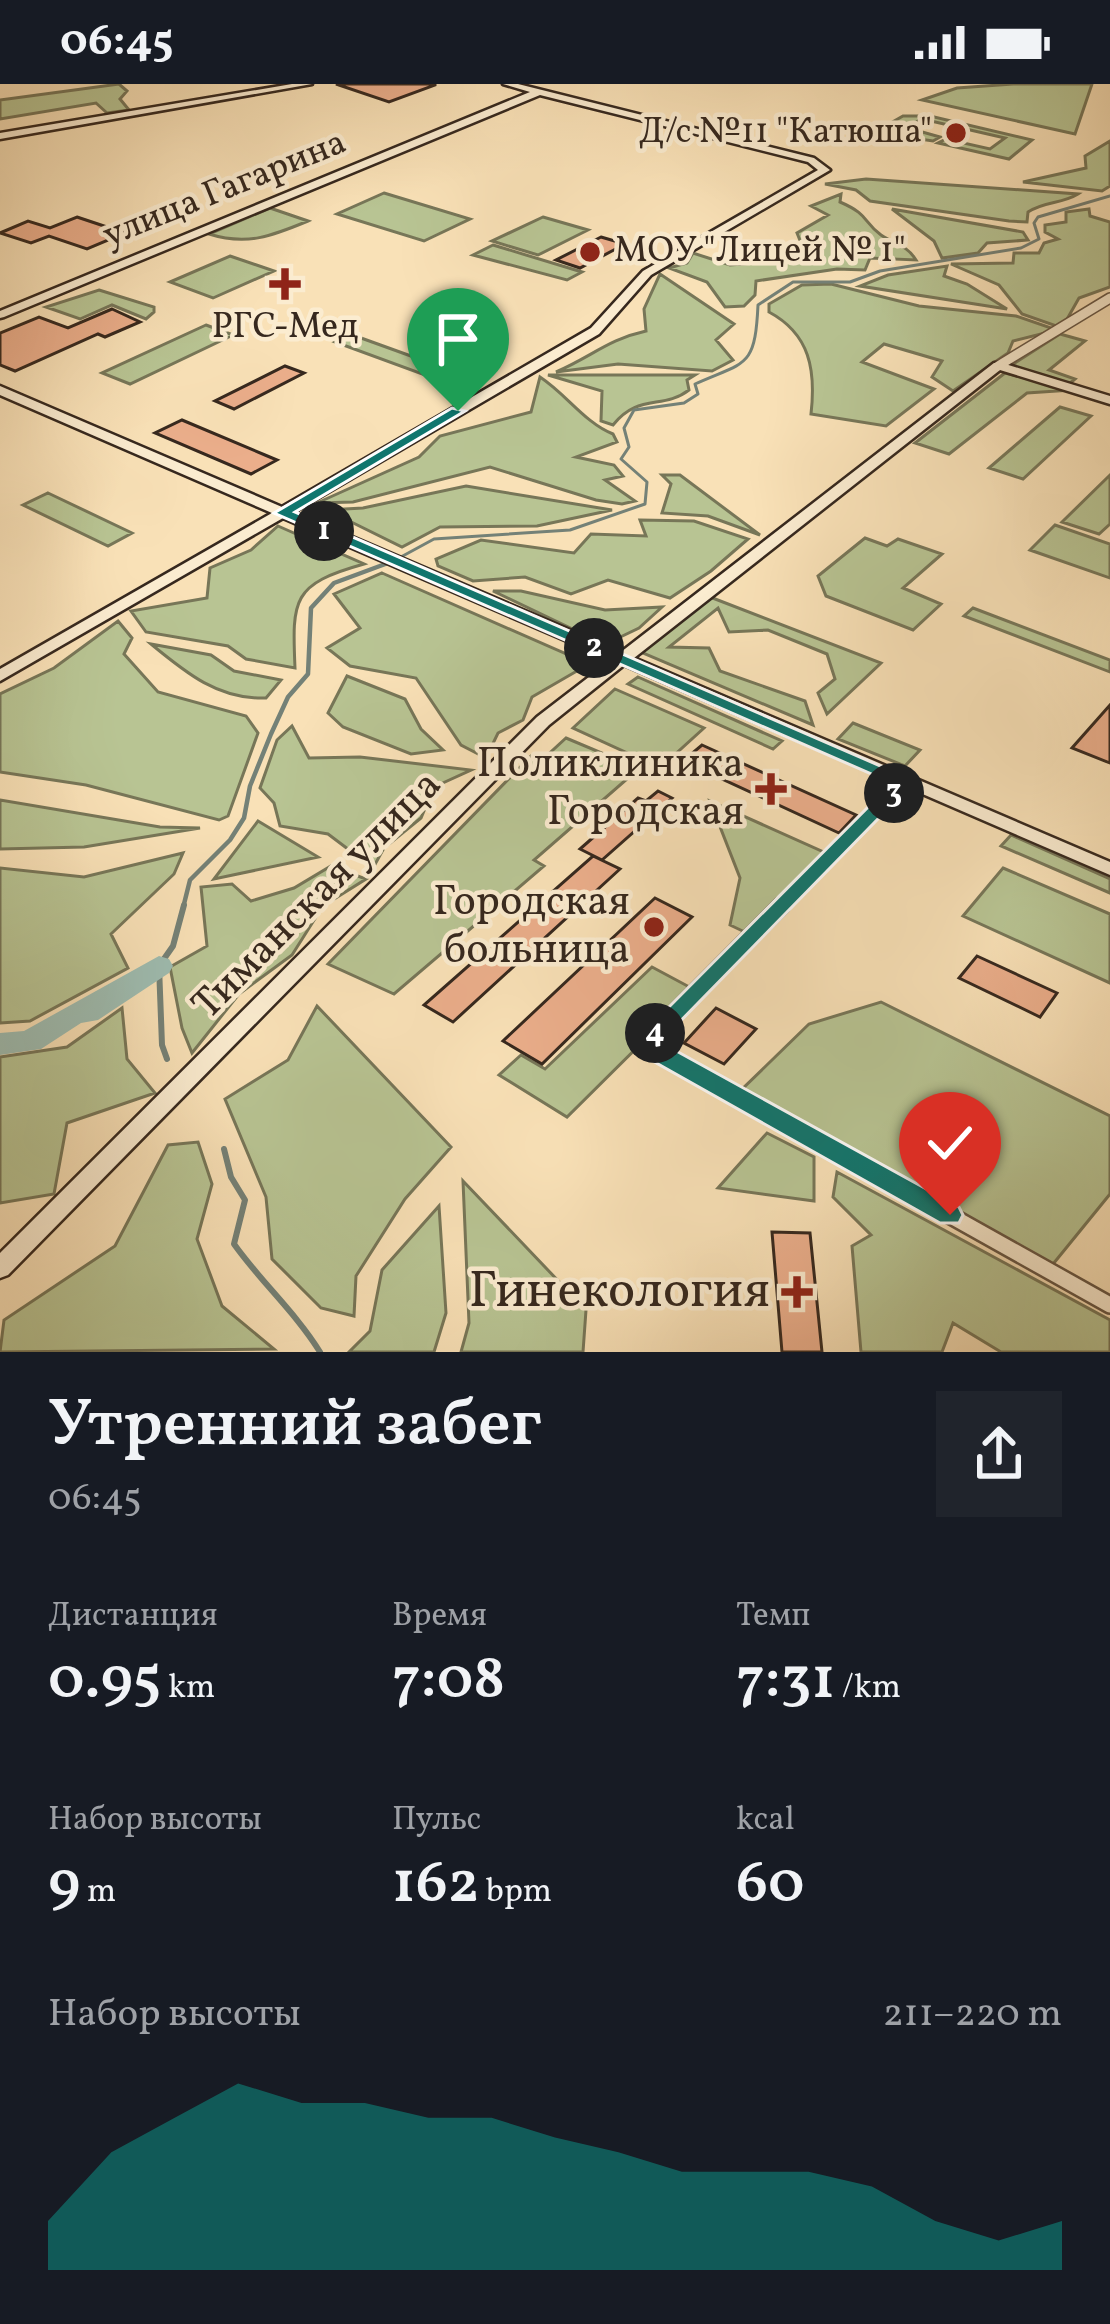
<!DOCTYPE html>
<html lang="ru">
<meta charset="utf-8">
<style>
:root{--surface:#171b24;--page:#20242c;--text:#f1f3f6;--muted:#9ea1a6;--accent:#0f766e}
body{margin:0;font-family:Vollkorn,serif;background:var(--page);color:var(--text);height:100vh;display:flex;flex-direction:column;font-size:45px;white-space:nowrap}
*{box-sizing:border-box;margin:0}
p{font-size:39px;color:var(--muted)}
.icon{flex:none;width:66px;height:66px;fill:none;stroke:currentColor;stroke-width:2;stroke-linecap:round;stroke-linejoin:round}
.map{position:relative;height:1268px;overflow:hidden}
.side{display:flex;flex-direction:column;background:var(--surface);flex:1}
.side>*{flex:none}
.pin{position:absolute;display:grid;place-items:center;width:102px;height:102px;color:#fff;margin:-123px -51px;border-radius:50% 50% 50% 0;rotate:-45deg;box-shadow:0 0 12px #0007}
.pin .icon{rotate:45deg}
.km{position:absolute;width:60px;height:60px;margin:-30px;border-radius:50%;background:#222;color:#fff;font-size:33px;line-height:60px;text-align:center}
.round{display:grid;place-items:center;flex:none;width:126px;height:126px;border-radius:0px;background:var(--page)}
.summary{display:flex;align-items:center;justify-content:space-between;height:204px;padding:0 48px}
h1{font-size:66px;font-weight:600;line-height:90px}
.stats{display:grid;grid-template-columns:repeat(3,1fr);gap:18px;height:204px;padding:12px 48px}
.stats div{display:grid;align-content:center}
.stats b{font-size:60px;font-weight:600}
.stats small{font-size:33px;font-weight:400}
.stats p{font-size:33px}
.chart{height:336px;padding:24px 48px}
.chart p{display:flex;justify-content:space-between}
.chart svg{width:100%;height:216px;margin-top:12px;fill:var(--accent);opacity:.7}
.status{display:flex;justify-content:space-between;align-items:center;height:84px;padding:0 60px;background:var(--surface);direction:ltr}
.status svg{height:33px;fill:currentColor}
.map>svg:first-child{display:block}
.green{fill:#b8c493;stroke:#777658;stroke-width:3}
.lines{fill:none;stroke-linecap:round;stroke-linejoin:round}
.stream-far2{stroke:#748177;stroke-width:3}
.stream-far1{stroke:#748177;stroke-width:4.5}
.stream{stroke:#748177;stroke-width:6}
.river{fill:#9ebdb2;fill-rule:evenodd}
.building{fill:#ebae8b;stroke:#36281e;stroke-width:3}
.street-far2-casing{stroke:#675644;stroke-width:12}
.street-far1-casing{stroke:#675644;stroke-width:16}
.street-casing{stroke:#675644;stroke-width:20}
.secondary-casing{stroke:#36281e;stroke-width:5}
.street-far2{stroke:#fbecd0;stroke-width:9}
.street-far1{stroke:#fbecd0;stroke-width:12}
.street{stroke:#fbecd0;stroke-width:15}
.secondary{fill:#fbecd0;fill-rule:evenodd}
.route{fill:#0f766e;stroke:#fff;stroke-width:3}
.poi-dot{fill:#8f2418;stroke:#fbecd0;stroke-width:4.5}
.labels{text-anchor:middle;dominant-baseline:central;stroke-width:9;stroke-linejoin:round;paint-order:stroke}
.far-poi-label{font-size:36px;fill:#36281e;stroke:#fbecd0;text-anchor:end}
.far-street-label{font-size:36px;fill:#36281e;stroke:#fbecd0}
.poi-label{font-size:42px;fill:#36281e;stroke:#fbecd0;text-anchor:end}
.street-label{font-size:42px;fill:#36281e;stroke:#fbecd0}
.near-poi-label{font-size:51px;fill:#36281e;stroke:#fbecd0;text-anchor:end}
</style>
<div class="status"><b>06:45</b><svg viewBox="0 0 49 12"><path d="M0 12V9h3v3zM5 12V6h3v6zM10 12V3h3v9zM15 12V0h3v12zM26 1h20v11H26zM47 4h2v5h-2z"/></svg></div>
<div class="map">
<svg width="1110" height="1268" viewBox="0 0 1110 1268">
<rect width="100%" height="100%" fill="#f9e1b7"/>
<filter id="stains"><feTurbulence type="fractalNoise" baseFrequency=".00167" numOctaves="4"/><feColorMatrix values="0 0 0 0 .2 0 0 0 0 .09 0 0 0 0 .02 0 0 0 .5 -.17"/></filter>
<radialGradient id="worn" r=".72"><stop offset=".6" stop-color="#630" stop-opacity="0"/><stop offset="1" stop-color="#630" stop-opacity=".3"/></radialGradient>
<path class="green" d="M119,0L127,7L120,15L129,26L107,29L96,19L0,35V16Z
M1013,0H1092L1075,50L922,16L957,4Z
M903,32H930L1032,56L1009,75L938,59L946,55L990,65L1005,54L931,37H918L908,44L940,53L933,57L885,50L890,46L882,44Z
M1110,57V102L1102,107L1023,98L1086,84L1085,72Z
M866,95L1078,110C1062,120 1044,117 1028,128L1027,138L1009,137L870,117L856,106L825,100Z
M384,109L470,135L424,157L337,130Z
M841,110L840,118C870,131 862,137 881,151C895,161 906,160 916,176L870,174L865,186L837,185L756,197L755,211L744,222L725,223L707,198L669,184L687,179L693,169L730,181L755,179L767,164L801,159L797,149L828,131L811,122Z
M270,124L308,137C272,152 247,162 209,150Z
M892,125L1023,148L1028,156L987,159L978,169L942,174L934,157Z
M1089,125L1090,132L1110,138V203L1079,214L1062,244L1022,230L999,201L951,180L1013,179L1014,169H1039L1044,159L1058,155L1045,148V141L1066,138V128Z
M543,133L588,146L538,171L492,157Z
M493,161L582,188L567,196L473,171Z
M230,172L274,187L213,214L170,198Z
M947,182L944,192L967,200L1007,225L860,202L888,191Z
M660,190L734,240L716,256L733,276L712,287L618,280L556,288C591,273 609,255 646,247L644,225Z
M831,200L919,222L1016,232L1057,246L1013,257L1008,269L953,307L932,293L942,277L884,260L862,278L934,305L886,342L811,330C816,286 810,250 769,228V220L802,201Z
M99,206L154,223V228L146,235L112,221L80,235L46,223Z
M206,241L233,251L130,300L102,289Z
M350,250L422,276L435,269L433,294L335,258Z
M1060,250L1085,257L1049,286L1075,295L1069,300L1010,282Z
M1005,289L1072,306L1027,309L949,370L915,359Z
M695,291L687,296L689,306C663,326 638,309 613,341L601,337L602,307L548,291Z
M540,293C566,310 585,339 613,350L617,358L576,373L614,381L623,392L605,396L635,417L622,420L596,416L490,383L353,418L317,419L419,373L440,352L531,328Z
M1060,323L1091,332L1023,395L989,384Z
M662,391H680L760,451L708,432L662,429L671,400Z
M1110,391V440L1099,450L1062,438Z
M466,402L612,426L537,442L440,443L402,463L327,426L363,424Z
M48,409L132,449L108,462L23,421Z
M640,436L694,437L748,455L711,487L670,514L608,496L571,510L525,493L473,497L438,482L436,475L481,456L574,469L591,450L646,452Z
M1055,441L1110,460V494L1030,466Z
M278,442L364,480C292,500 292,515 295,584L246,575L228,562L146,548L131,527L207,514L210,484L251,466Z
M865,454L887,462L898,455L942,470L903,504L941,520L913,546L826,512L818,492Z
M382,489L589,580L532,613L523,636L498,649L486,674L461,661L416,594L350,582L327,564L360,544L334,510Z
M493,507H521L605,526L662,523L639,544L612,557L583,550Z
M710,513L881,579L827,630L818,609L835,595L827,570L768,546L729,548L718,524L669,563L709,564L720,587L805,617L813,641L638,567Z
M973,524L1110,576V588L964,532Z
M118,537L132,554L124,570L158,608L246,632L258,649L228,732L219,736L86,701L0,688V610L54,584Z
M151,560L211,571L234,587L281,596L266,614C219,616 186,589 151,560Z
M347,592L405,615L421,645L443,666L411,670L343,643L328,629Z
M638,593L782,657L773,665L628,600Z
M615,605L704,644L660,684L573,644Z
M853,639L920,666L905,682L838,655Z
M292,642L309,674L360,673L471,686L434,703L421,734L384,764L373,784L328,750L280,742L274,719L260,704L277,656Z
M566,654L621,677L627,695L534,776L544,782L394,910L328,880L531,672L542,676Z
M0,716L160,743L200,744L84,763L0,765Z
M710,717L828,770L749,850L730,841L740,794Z
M258,737L318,773L214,795Z
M1011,751L1110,795V809L1001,762Z
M183,769L174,790L111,850L128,884L30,937L0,939V784L84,793Z
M331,782L366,795L323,822L292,871L239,910L192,969L182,944L170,883L207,862L201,803L232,800L251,817L294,804Z
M1003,784L1110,830V899L963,832Z
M652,883L695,906L567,1033L499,991L521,971L545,985Z
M881,918L1110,1032V1110L1049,1185L735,1012L809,940Z
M317,922L451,1063L405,1115L356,1192L354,1232L321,1224L272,1175L266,1113L225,1015L288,976Z
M122,924L127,975L155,1009L67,1039L54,1110L0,1119V973L67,963Z
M767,1049L814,1073V1117L718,1104Z
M198,1058L212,1100L197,1155L222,1222L274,1265L0,1268L4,1236L115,1162L168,1061Z
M837,1088L1110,1236V1268H1001L953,1239L942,1268H861L852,1162L871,1151L833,1113Z
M463,1097L586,1226L583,1268H461L469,1239Z
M439,1122L446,1229L434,1268H349L370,1247L382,1186Z"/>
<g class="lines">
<path class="stream-far2" d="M399,474L434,455L570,446L645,420L647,398L621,375L629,363L624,344L634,326L684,319L698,310L695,300C746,277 755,285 758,221L793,198H850L880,187L1021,164L1039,155L1034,139L1038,133L1110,112"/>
<path class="stream-far1" d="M183,824L190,796L230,756L244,734L250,702L271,650L288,613L308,590L311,524L334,499L388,479"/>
<path class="stream" d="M167,975L162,961L159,882L173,862L184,821
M224,1065L231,1093L245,1116L234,1160C261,1198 296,1229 320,1268"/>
<path class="river" d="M159,872L169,875L173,882L169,889L98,936L81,939L41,965L0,971V949L24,947Z"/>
</g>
<path class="building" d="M336,0H435V1L389,18Z
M77,133L125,149L87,165L49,152L31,159L0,149L28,137L50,144Z
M601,153L625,160L580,184L556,176Z
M112,225L140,238L105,253L98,250L15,287L0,281V249L39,233L68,244Z
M285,282L304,289L234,325L215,317Z
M182,336L265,371L277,376L251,390L155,349Z
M1110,621V679L1072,664Z
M702,661L856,731L839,749L683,677Z
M658,707L672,714L602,776L580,765L638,714L646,717Z
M593,772L620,785L453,938L424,921Z
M655,814L692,833L542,980L503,957Z
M977,872L1057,909L1040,933L959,894Z
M716,924L756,945L724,980L684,959Z
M772,1148L810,1149L822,1268H782Z"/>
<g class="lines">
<defs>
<path id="street-far2" d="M998,282L1110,214"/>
<path id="street-far1" d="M779,824L905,697"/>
<path id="street" d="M782,821L644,960L1110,1221"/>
<path id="secondary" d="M292,0H312L0,55V49Z
M503,0H518L814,74L830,86L651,191L599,250L294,428L621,568L994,279H1002L1110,312V320L1000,286L634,574L1110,778V791L624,581L549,641L8,1191L0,1194V1169L537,633L611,576L283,434L0,597V585L272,429L0,311V302L282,423L591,244L643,187L818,86L808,78L540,11L4,233L0,234V227L530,8Z"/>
</defs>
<use href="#street-far2" class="street-far2-casing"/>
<use href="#street-far1" class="street-far1-casing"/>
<use href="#street" class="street-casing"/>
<use href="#secondary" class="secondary-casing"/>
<use href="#street-far2" class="street-far2"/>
<use href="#street-far1" class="street-far1"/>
<use href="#street" class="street"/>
<use href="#secondary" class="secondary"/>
</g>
<path class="route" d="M452,324L465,327L295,428L915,697L660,958L959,1123L963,1131L959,1139H940L635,967L632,960L892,699L274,429Z"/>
<g class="poi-dot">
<circle cx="956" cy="49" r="12"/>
<circle cx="590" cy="168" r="12"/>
<path d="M279 182h12v12h12v12h-12v12h-12v-12h-12v-12h12z"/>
<path d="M765 687h12v12h12v12h-12v12h-12v-12h-12v-12h12z"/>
<circle cx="654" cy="843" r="12"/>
<path d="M791 1190h12v12h12v12h-12v12h-12v-12h-12v-12h12z"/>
</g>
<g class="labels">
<g class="far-poi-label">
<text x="932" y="49">Д/с №11 "Катюша"</text>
<text x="614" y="168" text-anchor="start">МОУ "Лицей № 1"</text>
<text x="285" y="244" text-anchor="middle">РГС-Мед</text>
</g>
<g class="far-street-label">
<text transform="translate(225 106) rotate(-22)">улица Гагарина</text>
</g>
<g class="poi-label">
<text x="744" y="681">Поликлиника<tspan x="744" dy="48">Городская</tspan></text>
<text x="630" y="819">Городская<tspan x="630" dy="48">больница</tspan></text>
</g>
<g class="street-label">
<text transform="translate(318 812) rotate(-45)">Тиманская улица</text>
</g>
<g class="near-poi-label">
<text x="770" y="1208">Гинекология</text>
</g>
</g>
<rect width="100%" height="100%" filter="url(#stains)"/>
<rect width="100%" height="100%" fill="url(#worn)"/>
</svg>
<div class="pin" style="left:458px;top:327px;background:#1e9e55"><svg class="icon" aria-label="arrive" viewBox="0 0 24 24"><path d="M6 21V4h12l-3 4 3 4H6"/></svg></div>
<div class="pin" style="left:950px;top:1131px;background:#d93025"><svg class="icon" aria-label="check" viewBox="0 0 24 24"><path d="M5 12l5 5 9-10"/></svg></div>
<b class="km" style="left:324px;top:447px">1</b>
<b class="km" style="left:594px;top:564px">2</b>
<b class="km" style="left:894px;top:709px">3</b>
<b class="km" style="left:655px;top:949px">4</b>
</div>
<section class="side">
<div class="summary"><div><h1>Утренний забег</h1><p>06:45</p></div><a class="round"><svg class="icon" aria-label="share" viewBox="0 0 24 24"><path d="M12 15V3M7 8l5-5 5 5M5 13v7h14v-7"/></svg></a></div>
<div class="stats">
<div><p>Дистанция</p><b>0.95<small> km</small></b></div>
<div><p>Время</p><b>7:08</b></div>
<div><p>Темп</p><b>7:31<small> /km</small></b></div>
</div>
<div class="stats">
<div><p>Набор высоты</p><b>9<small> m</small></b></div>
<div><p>Пульс</p><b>162<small> bpm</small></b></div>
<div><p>kcal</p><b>60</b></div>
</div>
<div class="chart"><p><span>Набор высоты</span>211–220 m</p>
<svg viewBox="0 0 160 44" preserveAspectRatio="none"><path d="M0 44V34L10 20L20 13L30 6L40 10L50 10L60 13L70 13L80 17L90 20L100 24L110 24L120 24L130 27L140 34L150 38L160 34V44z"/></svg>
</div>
</section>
